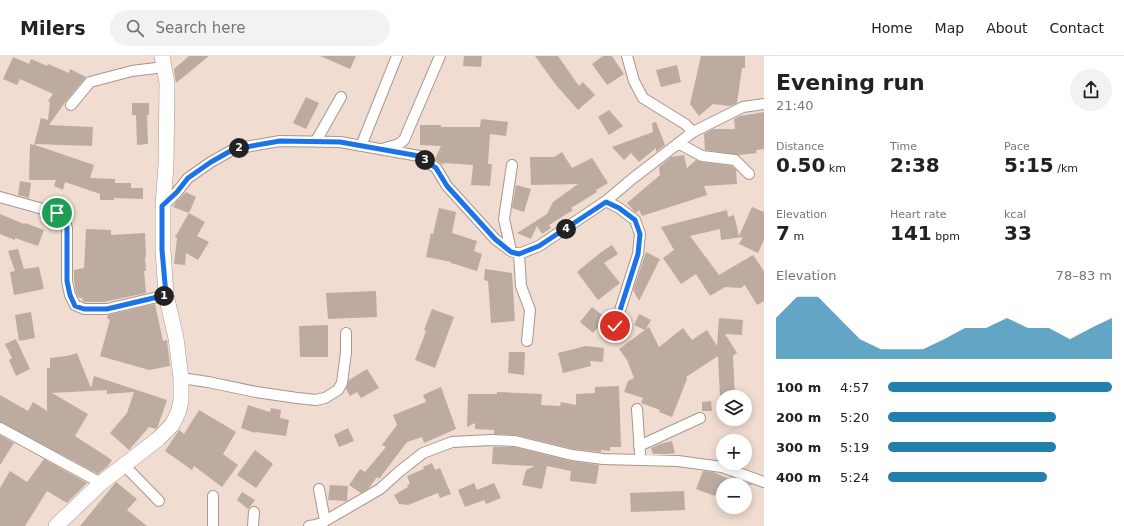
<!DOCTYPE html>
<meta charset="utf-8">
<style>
:root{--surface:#fff;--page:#f2f2f2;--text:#222;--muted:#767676;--line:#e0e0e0;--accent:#2280ad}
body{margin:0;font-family:"DejaVu Sans",sans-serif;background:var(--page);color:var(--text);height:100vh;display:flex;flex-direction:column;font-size:15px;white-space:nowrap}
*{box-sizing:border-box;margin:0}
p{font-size:13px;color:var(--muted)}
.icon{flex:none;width:22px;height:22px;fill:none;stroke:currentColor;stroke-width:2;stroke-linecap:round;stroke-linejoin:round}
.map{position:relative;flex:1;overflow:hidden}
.details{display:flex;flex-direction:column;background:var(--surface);width:360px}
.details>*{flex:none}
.fabs{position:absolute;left:716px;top:334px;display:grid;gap:8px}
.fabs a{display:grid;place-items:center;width:36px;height:36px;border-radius:50%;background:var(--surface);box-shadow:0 2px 10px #0003;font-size:20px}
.pin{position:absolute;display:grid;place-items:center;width:34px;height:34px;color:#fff;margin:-17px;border:2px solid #fff;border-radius:50%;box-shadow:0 1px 4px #0007}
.km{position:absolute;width:20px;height:20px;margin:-10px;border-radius:50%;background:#222;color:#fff;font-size:11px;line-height:20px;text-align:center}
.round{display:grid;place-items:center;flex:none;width:42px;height:42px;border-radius:21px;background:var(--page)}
.head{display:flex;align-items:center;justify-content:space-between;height:68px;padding:0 12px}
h1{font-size:22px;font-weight:700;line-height:30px}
.metrics{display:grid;grid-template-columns:repeat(3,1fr);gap:6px;height:68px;padding:4px 12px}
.metrics div{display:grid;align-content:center}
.metrics b{font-size:20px;font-weight:700}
.metrics small{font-size:11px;font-weight:400}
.metrics p{font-size:11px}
.chart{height:112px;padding:8px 12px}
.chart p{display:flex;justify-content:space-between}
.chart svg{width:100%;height:72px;margin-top:4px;fill:var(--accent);opacity:.7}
ul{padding:0 12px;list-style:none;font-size:13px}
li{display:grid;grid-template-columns:64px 48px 1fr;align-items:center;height:30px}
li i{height:10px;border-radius:5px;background:var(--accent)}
header{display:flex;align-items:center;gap:24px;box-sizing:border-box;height:56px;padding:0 20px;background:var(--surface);border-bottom:1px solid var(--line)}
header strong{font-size:19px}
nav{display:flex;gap:22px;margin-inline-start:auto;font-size:14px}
.search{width:280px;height:36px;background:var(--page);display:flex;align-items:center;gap:10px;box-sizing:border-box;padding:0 14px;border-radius:22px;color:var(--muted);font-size:15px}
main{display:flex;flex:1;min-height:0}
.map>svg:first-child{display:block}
.building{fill:#beaba0}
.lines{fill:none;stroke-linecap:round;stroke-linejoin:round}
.minor-casing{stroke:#a8968b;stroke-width:12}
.secondary-casing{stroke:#a8968b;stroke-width:16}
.minor{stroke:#fff;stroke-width:10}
.secondary{stroke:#fff;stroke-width:15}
.route-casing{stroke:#fff;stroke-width:8}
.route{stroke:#1a73e8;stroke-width:5}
</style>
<header>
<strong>Milers</strong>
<div class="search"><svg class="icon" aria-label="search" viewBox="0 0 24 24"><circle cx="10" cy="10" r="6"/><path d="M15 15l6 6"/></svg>Search here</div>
<nav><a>Home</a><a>Map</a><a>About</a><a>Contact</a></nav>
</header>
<main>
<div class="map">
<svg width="764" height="470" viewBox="0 0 764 470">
<rect width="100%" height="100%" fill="#f0dcd0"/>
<path class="building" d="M189,0H209L176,27L174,13Z
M320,0H356L350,13Z
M464,0H482L481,11L463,10Z
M535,0H558L579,30L583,26L595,39L578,54L556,29Z
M603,0H612L624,18L607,29L592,8Z
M701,0H745V12H742L737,47L730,50L713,48L699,60L690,48Z
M13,1L29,8L31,3L47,10L48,8L69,17L70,13L86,21L66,45L49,69L93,71L92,90L36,88L35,89L94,109L90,122L115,123V127H131V132H143V143L114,142V144H100V138L65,126L63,134L54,130L56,124H29L30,88L34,89L41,62L48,64L50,46L48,45L53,38L20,23L17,29L3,23Z
M677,9L681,26L661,31L656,14Z
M306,41L319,47L306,73L293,67Z
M132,47H149V59H147L148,88L137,89L136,59H132Z
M609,54L623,70L609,79L598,61Z
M764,56V93L756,94L757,97L739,99L705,94L704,78L713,73H735L734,63L740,60Z
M481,63L508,66L506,80L490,78L488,108H492L490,130L471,129L473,109L444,107L443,109L435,103L441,90L420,89V69H441V71H480Z
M656,66L665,89L656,96V92L639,106L631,97L624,104L612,91L653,76L652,67Z
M562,96L572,112L592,102L608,127L596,134L597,136L571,152L573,154L549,169L551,172L542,178L537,170L531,183L517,177L547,158L553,146L578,128L531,129L530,101H554Z
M684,99L687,112L696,104L701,106L732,110L736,114L737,128L704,130L707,139L642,160L639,154L636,157L633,154L627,147L660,119L659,111L671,101Z
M20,125L31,127L29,142L18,139Z
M516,129L531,133L524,156L512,152Z
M186,136L196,141L189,157L173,151L176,146Z
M752,151L764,156V184L758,197L739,188L743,181L721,184L720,173L690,180L719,219L753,199L764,215V245L757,249L745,229L741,232L725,231L710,240L696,218L681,228L663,202L674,194L661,171L727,154L728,161L734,159L739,180Z
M439,152L456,156L452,177L477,185L474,195L482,198L477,215L451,207V206L426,201L431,177L433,178Z
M189,157L205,166L197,180L209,186L198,204L186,197L185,209L174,208L177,182L175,181Z
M0,158L24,168L25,167L44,174L38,190L15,182V184L0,178Z
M86,173L111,174V179L145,177L146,201H145L146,215H144L146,237L104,246H85L83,245L82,242H79L76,237L74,224V214L84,212Z
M612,189L618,198L604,207L620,227L598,244L577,216L600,197Z
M18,193L24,213L39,211L44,233L14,239L10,216L15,215L8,195Z
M646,196L660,203L639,245L633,234Z
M485,213L512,217L515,265L491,267L488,225L484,224Z
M376,235L377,261L328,263L326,237Z
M155,248L163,285L167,284L170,310L149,314L100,300L110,264L107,262L108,259Z
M592,251L606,262L593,277L580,266Z
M432,253L454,261L435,312L415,304L426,275L424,274Z
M31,256L35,282L19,285L15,259Z
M639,258L651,264L646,273L649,271L659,291L683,272L692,284L707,274L717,290L719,262L743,264L742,279L725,278L737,297L733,300L735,341H720L718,300L686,321L687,323L672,361L659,356L660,354L641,347L643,342L624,336L628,325L634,322L627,304L619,293L645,274L634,269Z
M328,269V301H300L299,270Z
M16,283L30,313L16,320L9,304L12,302L5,288Z
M586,290L604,292L603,306L590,305L591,310L563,317L558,297Z
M509,296H525L524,319L508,317Z
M77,297L91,332L94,320L167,344L158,370L156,373L149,371L129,394L110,377L127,357L134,336L107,338V334L52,337L88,358L75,380L112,404L108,410L98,418L0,366V339L28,355L33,346L47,355V312H50V302L67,300Z
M367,313L379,332L361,342L357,336L350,340L346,333L349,324Z
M619,330L621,391H610V395L601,394V396L573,393L516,379L494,378V374L475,373V367L467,371L468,338H497V336L542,338L541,349L560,350L561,346L576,349V338L595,337V331Z
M441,331L456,373L424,387L422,381L407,386L379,423L377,421L369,432L361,437L349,429L360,413L365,416L386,391L382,389L397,369L393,359L426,346L423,339Z
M711,345L712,355H702V346Z
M248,349L270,356L271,352L281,354L280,362L289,364L286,380L255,376V377L241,372Z
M199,354L236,376L223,398L238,409L222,431L194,410L192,414L165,395L179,374L184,378Z
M348,372L354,385L339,391L334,379Z
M0,379L14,387L0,409Z
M672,385L675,397L669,398H653L651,392L660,388Z
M493,391H514L571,405L599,409L596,428L570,425L571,415L547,410L542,433L522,429L526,414L535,410L492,408Z
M255,394L273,408L256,432L237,419Z
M44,403L87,427L67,447L47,435L25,470H0V432L10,415L27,426Z
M432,407L435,414L440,412L451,438L440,442L438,437L408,449L399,448L394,439L408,431L407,429L410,428L407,420L424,413L423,411Z
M703,415L713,416L729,423L730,421L753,429H723V441L716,438L715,440L696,433Z
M116,426L137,443L127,454L147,470H80Z
M474,427L477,434L494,427L501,442L486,448L484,444L465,451L458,434Z
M330,429L348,430L347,445L328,444Z
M684,435L685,454L631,456L630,437Z
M242,436L255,444L248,453L237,444Z"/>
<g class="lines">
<defs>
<path id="minor" d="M627,0L634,25L643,42L685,68L693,76
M71,49L90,26L132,15L164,11
M316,85L341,41
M678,87L702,100L735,104L749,118
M361,90L397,0
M382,93L399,88L404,84L440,0
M0,141L57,157L64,163L67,172V225L70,239L75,249L84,253H107L166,239
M606,145L619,152L635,164L640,178L638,198L615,270
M163,150L177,136L188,122L211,106L234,93L280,85L340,86L419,100L436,112L447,130L495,183L511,195L519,198L539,190L606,145L632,123L693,76L743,51L764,48
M511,195L504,163L512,109
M519,198L521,230L530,254L527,285
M181,322L208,326L256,336L297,342L316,344L325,342L338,334L342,327L346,296V277
M637,353L640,397
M0,372L101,427
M639,390L700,362
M124,409L159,445
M319,433L325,465
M213,440V470
M253,470L254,456
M309,470L316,469L325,465L380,433L400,415L423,397L452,386L491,384L515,385L572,399L603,403L678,405L722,411L764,426"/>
<path id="secondary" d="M56,470L101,427L158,383L172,369L178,357L181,345V322L176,282L166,239L163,194V150L166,109L167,27L162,0"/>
</defs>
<use href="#minor" class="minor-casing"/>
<use href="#secondary" class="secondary-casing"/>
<use href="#minor" class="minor"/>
<use href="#secondary" class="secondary"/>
</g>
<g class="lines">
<defs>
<path id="route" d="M57,157L64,163L67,172V225L70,239L75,250L84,253H107L166,239L162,194V150L177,136L188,122L211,106L234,93L280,85L340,86L419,100L436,112L447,130L495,183L511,196L519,198L539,190L606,146L619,152L635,164L640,178L638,198L615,270"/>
</defs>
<use href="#route" class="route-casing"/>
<use href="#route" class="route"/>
</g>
</svg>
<div class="fabs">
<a><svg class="icon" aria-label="layers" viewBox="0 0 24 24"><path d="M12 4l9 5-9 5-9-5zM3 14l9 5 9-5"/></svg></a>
<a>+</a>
<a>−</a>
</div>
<div class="pin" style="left:57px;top:157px;background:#1e9e55"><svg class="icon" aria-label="arrive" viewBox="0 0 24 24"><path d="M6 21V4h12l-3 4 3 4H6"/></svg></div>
<div class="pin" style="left:615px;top:270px;background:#d93025"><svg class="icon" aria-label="check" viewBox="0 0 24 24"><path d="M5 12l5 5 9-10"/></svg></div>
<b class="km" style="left:164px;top:240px">1</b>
<b class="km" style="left:239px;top:92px">2</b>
<b class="km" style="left:425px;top:104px">3</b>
<b class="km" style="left:566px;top:173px">4</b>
</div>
<section class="details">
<div class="head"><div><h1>Evening run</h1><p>21:40</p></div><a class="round"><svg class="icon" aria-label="share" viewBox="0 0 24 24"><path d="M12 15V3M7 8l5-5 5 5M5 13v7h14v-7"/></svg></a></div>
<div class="metrics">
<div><p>Distance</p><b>0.50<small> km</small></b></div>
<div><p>Time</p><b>2:38</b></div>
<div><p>Pace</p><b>5:15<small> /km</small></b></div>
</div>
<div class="metrics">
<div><p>Elevation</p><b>7<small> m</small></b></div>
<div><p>Heart rate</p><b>141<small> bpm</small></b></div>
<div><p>kcal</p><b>33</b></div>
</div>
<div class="chart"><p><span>Elevation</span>78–83 m</p>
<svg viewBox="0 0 160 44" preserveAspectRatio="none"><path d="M0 44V19L10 6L20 6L30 19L40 32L50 38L60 38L70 38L80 32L90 25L100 25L110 19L120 25L130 25L140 32L150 25L160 19V44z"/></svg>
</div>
<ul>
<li><b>100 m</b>4:57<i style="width:100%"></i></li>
<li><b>200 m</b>5:20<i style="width:75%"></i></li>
<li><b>300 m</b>5:19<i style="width:75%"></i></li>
<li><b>400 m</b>5:24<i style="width:71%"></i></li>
</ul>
</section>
</main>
